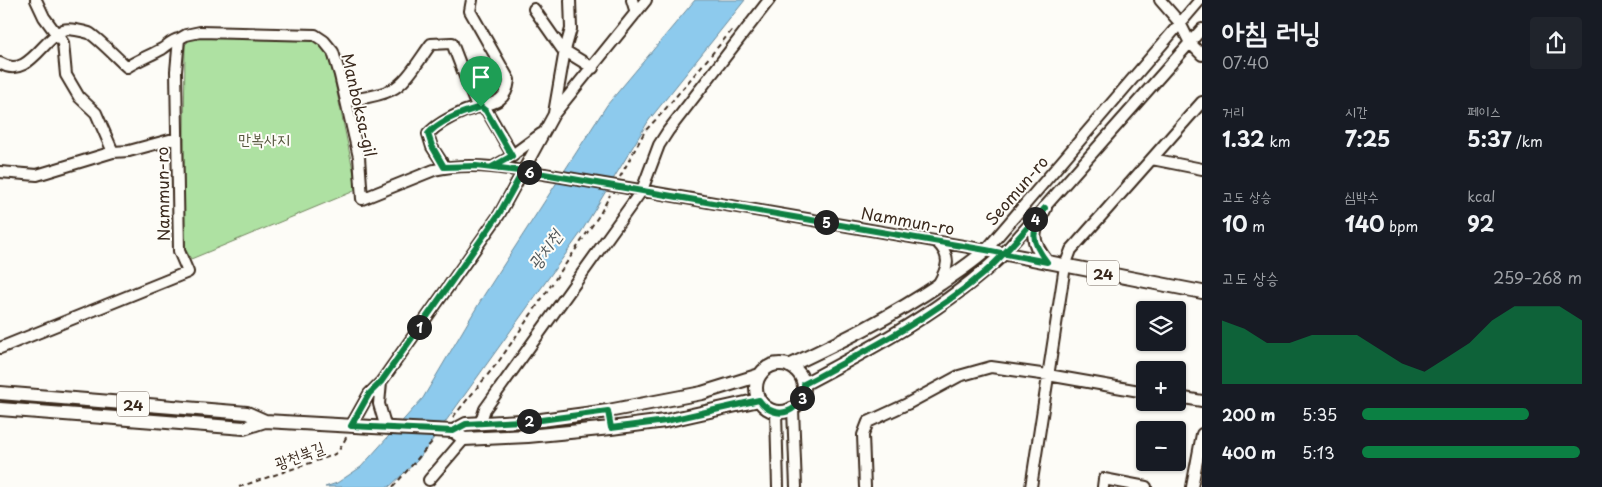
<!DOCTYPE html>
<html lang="ko">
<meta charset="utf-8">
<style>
:root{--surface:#171b24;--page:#20242c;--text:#f1f3f6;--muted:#9ea1a6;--accent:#0b8043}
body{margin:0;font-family:"Playpen Sans","Poor Story",sans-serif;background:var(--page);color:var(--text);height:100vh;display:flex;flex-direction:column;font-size:19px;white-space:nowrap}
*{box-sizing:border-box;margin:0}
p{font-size:16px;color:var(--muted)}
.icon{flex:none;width:28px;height:28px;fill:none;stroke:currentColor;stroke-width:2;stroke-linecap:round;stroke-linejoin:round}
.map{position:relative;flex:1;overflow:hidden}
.drawer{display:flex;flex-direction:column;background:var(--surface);width:400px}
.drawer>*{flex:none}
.fabs{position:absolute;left:1136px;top:301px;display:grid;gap:10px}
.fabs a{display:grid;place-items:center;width:50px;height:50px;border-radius:5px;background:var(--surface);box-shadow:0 1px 4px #0004;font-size:25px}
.pin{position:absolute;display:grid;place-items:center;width:42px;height:42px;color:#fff;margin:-51px -21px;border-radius:50% 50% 50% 0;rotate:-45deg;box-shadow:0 0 5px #0007}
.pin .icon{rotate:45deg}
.km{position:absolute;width:25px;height:25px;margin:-12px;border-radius:50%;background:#222;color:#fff;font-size:14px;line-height:25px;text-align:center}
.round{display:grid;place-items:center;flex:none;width:52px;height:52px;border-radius:5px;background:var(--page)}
.overview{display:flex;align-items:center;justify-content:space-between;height:85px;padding:0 20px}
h1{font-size:28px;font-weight:700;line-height:38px}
.stats{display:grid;grid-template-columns:repeat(3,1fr);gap:8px;height:85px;padding:5px 20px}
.stats div{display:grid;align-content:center}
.stats b{font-size:21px;font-weight:700}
.stats small{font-size:14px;font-weight:400}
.stats p{font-size:14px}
.chart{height:140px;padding:10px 20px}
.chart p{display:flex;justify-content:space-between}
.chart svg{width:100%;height:90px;margin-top:5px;fill:var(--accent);opacity:.7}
ul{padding:0 20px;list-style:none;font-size:16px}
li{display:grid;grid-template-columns:80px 60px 1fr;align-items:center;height:38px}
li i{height:12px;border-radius:6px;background:var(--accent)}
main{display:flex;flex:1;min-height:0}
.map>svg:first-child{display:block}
.green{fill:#aee1a2;stroke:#748660}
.water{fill:#8dcaed;stroke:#6c8a9a}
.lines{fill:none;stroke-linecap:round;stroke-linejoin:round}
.minor-casing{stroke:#3b2a1e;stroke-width:14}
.major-casing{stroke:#3b2a1e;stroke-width:16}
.path{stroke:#3b2a1e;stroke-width:2;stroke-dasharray:5 4;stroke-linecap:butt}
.minor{stroke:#fdfcf7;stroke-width:10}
.major{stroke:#fdfcf7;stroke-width:12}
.minor-bridge-casing{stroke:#3b2a1e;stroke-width:14;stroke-linecap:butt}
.major-bridge-casing{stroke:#3b2a1e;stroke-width:16;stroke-linecap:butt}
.minor-bridge{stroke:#fdfcf7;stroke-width:10}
.major-bridge{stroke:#fdfcf7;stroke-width:12}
.route-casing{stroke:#fff;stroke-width:10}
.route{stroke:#0b8043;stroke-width:6}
.labels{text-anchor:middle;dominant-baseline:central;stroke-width:4;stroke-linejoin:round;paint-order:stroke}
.shield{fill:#fdfcf7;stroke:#75695f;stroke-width:1}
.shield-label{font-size:15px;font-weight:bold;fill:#3b2a1e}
.street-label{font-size:16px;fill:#3b2a1e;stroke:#fdfcf7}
.park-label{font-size:16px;fill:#58583f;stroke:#fdfcf7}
.water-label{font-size:18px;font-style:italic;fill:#545a5c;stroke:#fdfcf7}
</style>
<main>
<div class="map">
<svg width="1202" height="487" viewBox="0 0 1202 487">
<rect width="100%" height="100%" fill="#fdfcf7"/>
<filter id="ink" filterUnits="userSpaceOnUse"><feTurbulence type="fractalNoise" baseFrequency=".02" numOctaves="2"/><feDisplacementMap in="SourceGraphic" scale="10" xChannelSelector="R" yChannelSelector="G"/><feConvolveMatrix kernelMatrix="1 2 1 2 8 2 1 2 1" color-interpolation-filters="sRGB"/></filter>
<g filter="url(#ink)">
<path class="green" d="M204,35L312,40L322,45L327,54L333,73L357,189L352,192L191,259L183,245L185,45L192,37Z"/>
<path class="water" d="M695,0H745L649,120L580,234L418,460L389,487H325L337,483L361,467L423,398L484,295L607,105Z"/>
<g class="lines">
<defs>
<path id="minor" d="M36,0L44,17L63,43L66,75L79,97L96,113L113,152L129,151L177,138
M632,0L636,13
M1160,0L1180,23L1190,43L1202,55
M534,9L562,49L593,68
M0,63C27,80 42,40 63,30C69,28 83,31 89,33C97,37 119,60 127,67C138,60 151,55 162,49C168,45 172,40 179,39
M346,101C360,98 377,97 391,90C406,84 421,57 431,44L452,43L474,100L487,111L513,156
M554,113L565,50L571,29L570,0
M1152,159L1202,169
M445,167L432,147L428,134C437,124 453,116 465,111C485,103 506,108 509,80L470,11L472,0
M493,167L507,159L541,134
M0,172L37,175L113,152
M628,188L986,250L1200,0
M937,242C952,257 948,267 938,285
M1004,253L1202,29
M0,348L188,272L179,251L176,71L179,39L186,35L200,32L315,35L324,41L333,52L340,75L359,157L362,199L434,170C470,161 508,169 544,174
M381,382L379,404L386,428
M1178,397L1202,401
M793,409L796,487
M776,412L778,487
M480,424L485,409L642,190L659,145L668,131L769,0
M351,426L369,394L381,382L499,215L554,114L646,0
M429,480L464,439
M865,487L863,435L868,422L907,404L959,376L991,367L1048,375L1145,392
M1031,487L1065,266L1071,250L1202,102
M1103,487L1104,479L1146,487
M1192,487L1202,434"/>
<path id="major" d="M1045,208C1032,233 1029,239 1047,262
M756 388a24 24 0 1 1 48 0a24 24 0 1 1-48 0Z
M789,366C842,341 891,317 940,284C956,273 972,263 986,250L1202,292
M804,384C874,347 946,309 1004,253
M0,393L247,413L265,421L391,428
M759,400L665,421L611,428L528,436L464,439L453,431L466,424L541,420L608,411L702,393L760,375
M0,409L244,428L265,421"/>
</defs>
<use href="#minor" class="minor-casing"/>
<use href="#major" class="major-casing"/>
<path class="path" d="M620,177L645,131L662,113L733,29
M453,417L499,361L600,214L610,195
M239,487L331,456L338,452L347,436
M393,487L432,442"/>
<use href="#minor" class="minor"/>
<use href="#major" class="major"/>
<defs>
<path id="minor-bridge" d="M544,174L628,188"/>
<path id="major-bridge" d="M391,428L453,431"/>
</defs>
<use href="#minor-bridge" class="minor-bridge-casing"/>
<use href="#major-bridge" class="major-bridge-casing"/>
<use href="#minor-bridge" class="minor-bridge"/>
<use href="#major-bridge" class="major-bridge"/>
</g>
</g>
<g class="lines" filter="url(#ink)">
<defs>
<path id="route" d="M481,107L486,111L512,156L492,167L523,171L499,214L381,382L369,394L351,426L453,431L466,424L541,420L608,411L611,428L666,421L759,400C776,424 805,411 804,384C866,351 931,318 985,272C1007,253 1025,229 1045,208C1032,233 1029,239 1047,262L986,250L544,174L476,166L444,167L432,146L428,134C440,120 463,112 481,107"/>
</defs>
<use href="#route" class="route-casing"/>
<use href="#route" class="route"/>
</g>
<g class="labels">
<g class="shield">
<rect x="1087" y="260.5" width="32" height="25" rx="4"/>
<rect x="117" y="391.5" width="32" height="25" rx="4"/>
</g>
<g class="shield-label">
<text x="1103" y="273">24</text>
<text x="133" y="404">24</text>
</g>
<g class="street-label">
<text transform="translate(360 105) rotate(77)">Manboksa-gil</text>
<text transform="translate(1016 190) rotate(-49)">Seomun-ro</text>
<text transform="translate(162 194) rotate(-91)">Nammun-ro</text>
<text transform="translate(908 220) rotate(10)">Nammun-ro</text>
<text transform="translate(299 454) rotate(-20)">광천북길</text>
</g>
<g class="park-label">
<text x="264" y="138">만복사지</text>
</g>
<g class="water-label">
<text transform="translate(544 249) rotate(-54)">광치천</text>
</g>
</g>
</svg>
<div class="fabs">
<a><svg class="icon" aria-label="layers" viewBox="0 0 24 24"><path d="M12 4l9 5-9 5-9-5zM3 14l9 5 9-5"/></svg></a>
<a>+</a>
<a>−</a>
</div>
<div class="pin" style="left:481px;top:107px;background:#1e9e55"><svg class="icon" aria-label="arrive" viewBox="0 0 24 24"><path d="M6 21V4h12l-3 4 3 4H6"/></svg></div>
<b class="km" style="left:419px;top:327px">1</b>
<b class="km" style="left:529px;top:421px">2</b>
<b class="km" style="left:802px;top:398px">3</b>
<b class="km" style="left:1035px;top:219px">4</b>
<b class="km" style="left:826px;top:222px">5</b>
<b class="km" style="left:529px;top:172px">6</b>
</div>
<section class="drawer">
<div class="overview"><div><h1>아침 러닝</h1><p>07:40</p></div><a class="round"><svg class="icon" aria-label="share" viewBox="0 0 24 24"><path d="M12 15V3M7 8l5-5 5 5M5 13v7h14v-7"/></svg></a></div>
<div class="stats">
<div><p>거리</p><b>1.32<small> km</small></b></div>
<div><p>시간</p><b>7:25</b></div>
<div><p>페이스</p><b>5:37<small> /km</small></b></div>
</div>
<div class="stats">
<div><p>고도 상승</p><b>10<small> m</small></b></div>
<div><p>심박수</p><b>140<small> bpm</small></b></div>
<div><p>kcal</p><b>92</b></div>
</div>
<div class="chart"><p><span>고도 상승</span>259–268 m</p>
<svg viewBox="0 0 160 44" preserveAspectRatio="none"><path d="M0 44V13L10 17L20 24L30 24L40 20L50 20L60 20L70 27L80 34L90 38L100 31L110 24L120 13L130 6L140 6L150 6L160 13V44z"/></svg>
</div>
<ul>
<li><b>200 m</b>5:35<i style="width:76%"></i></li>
<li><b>400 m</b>5:13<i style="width:99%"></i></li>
</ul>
</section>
</main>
